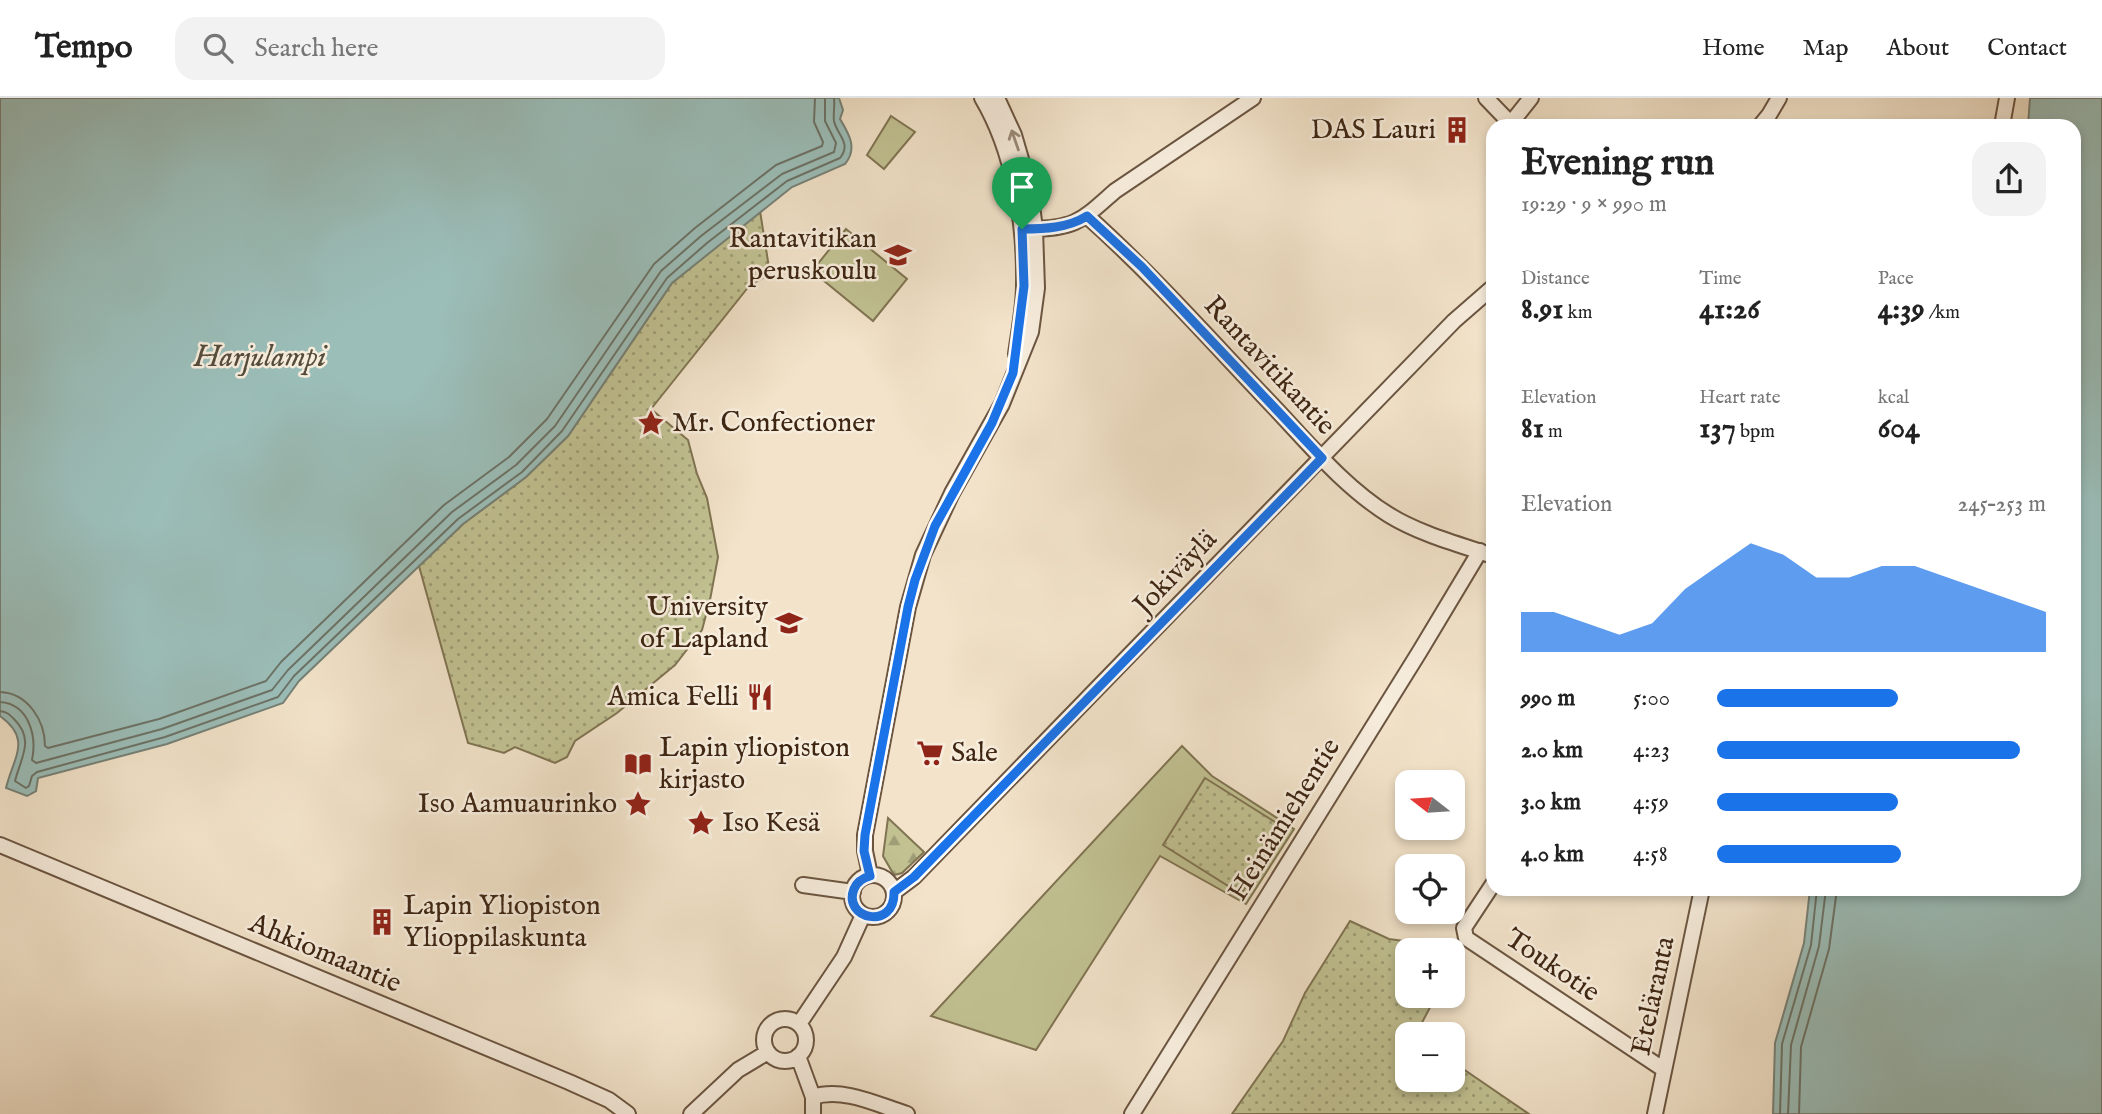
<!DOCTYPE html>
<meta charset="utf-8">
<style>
:root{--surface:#fff;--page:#f2f2f2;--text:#222;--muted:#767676;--line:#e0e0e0;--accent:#1a73e8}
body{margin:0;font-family:"IM FELL English",serif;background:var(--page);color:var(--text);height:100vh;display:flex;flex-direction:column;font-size:26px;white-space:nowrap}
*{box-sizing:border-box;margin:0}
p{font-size:23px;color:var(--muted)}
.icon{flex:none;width:38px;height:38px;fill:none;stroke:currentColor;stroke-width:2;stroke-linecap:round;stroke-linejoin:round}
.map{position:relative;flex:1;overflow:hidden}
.details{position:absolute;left:1486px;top:21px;width:595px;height:777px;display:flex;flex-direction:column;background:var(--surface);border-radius:21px;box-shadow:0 4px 10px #0003}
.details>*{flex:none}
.needle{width:46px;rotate:287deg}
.fabs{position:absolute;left:1395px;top:672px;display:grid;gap:14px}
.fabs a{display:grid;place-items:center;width:70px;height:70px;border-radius:14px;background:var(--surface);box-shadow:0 4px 10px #0003;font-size:35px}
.pin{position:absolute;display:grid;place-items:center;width:60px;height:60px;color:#fff;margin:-72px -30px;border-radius:50% 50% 50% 0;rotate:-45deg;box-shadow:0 0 7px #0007}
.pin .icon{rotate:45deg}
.round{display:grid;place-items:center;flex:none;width:74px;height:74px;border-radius:21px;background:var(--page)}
.overview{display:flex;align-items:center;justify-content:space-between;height:119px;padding:0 35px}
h1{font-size:38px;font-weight:800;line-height:52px}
.figures{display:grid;grid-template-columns:repeat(3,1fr);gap:10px;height:119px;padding:7px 35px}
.figures div{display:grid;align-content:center}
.figures b{font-size:30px;font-weight:800}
.figures small{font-size:19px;font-weight:400}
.figures p{font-size:19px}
.chart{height:196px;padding:14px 35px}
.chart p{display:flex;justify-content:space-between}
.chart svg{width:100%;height:126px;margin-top:7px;fill:var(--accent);opacity:.7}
ul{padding:0 35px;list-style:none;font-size:23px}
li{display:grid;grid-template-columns:112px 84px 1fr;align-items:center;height:52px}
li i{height:18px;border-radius:9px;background:var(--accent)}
header{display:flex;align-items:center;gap:42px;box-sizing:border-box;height:98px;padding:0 35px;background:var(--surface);border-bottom:2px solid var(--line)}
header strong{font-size:33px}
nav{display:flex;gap:38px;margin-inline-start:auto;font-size:24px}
.search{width:490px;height:63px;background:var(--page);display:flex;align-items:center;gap:18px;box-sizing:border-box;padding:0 24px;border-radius:21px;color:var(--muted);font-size:26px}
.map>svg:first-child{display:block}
.green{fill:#c1c192;stroke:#807452;stroke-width:2}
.forest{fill:url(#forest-firs);stroke:#807452;stroke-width:2}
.park{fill:url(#park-dots);stroke:#807452;stroke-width:2}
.water{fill:#9bbeb9;stroke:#768177;stroke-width:2}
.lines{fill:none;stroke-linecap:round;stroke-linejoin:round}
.shore{stroke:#6c7266;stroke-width:2}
.minor-casing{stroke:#6b5541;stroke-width:18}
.minor{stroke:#f7eddd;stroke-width:14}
.oneway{stroke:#9a8a78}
.route-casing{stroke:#fff;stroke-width:14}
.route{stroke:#1a73e8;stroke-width:9}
.labels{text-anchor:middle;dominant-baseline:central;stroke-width:5;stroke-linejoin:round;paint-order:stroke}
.poi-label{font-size:28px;fill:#3e2613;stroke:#f7eddd;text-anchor:end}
.street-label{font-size:28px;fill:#3e2613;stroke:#f7eddd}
.water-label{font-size:30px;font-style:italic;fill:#554c3c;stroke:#f7eddd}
</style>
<header>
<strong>Tempo</strong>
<div class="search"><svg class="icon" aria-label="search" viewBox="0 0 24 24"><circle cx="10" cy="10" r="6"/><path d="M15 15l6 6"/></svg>Search here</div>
<nav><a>Home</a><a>Map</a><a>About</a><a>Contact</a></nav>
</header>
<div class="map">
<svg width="2102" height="1016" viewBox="0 0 2102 1016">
<defs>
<pattern id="forest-firs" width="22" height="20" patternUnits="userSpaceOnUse" patternTransform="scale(1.75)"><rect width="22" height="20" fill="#c1c192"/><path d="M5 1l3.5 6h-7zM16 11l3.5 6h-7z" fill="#9e9d76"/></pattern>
<pattern id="park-dots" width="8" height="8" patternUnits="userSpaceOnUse" patternTransform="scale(1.75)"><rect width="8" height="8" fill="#c1c192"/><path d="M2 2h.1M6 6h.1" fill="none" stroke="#9e9d76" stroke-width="1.8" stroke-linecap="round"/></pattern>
</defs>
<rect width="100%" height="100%" fill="#f2e3ca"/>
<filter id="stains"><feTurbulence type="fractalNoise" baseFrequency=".00286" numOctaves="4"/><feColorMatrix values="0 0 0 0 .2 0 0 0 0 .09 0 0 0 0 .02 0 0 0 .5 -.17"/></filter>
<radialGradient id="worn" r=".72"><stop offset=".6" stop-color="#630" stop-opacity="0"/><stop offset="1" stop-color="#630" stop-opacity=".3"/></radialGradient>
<path class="green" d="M891,18L915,34L884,71L867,57Z
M846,131L907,181L873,223L812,173Z
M1182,648L1212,678L1294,731L1246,806L1160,758L1036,952L931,918Z"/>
<path class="forest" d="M888,720L924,754L902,775L894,777L883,758Z"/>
<path class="park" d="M760,113L770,176L750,187L651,311L688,342L697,376L707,400L718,459L710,502L702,532L675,567L617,615L575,643L567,659L555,665L515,649L504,655L468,645L419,468L463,426L526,379L568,338L672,185Z
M1205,680L1283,729L1241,796L1163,747Z
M1350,823L1389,841L1426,846L1432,852H1407V898H1436L1416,936H1407V982H1452L1453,964L1529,1016H1232L1283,943L1305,895Z"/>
<path class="water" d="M0,0H839L843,12L840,21C849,36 858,50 845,66L792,89L672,185L568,338L526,379L463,426L299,583L283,605L167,646L38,680L36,693L27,698L6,690C14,658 32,641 0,618Z
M2030,0H2102V1016H1773L1775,945L1804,845L1810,791H2074V28H2028Z"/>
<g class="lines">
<path class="shore" d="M0,594C28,595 45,623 45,648L48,650L159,621L266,583L281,564L444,407L509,359L547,321L654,166L695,130L776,67L822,48L823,44L814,24L815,0
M0,604C29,606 37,638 32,662L36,665L162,631L272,592L288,572L452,414L516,367L555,328L661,173L701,138L782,76L834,54L836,45L825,23V0
M0,613C7,614 9,616 14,621C35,642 21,659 15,683L26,690L29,688L32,678L37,674L165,639L278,599L294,578L458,421L522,374L562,333L667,180L707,145L787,83L840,60C852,45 837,37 834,23C833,18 835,7 834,0
M1780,1016L1782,946L1811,847L1817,791
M1788,1016L1791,947L1819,848L1826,791
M1799,1016L1801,949L1829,851L1837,791"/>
<defs>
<path id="minor" d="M982,0C1014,54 1025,125 1024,187C1024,210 1019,233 1016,256
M1486,0L1513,28
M1511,25L1531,0
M1760,28L1769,17L1779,0
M2002,28L2007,0
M1087,118C1153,177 1212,244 1273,308C1309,346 1344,389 1389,417C1420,436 1458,446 1493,458
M1029,131C1076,131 1082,122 1115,93L1253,0
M0,747L569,984L609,1002L628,1016
M870,777L865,753V737L908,509L923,457L952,395L1002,306L1031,234L1037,190L1035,131L1030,92L1014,37L997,0
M852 798a21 21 0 1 1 42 0a21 21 0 1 1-42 0Z
M1493,786L1464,830L1466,840L1663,971
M803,787L853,794
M894,794L914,779L1454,223L1493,189
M764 942a21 21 0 1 1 42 0a21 21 0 1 1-42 0Z
M799,926L844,859L863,817
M798,958L813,999V1016
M813,999C843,989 878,1007 907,1016
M691,1016L738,972L768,954
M1132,1016L1420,553L1480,453
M1655,1016L1702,791"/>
</defs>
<use href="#minor" class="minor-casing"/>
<use href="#minor" class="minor"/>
</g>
<defs><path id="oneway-shaft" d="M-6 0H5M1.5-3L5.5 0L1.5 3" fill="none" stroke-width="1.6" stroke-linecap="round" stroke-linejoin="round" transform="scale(1.75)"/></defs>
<use class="oneway" href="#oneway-shaft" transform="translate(1015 42) rotate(-109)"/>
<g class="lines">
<defs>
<path id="route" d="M1087,118L1142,169L1322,360L914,779L894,794C895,833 842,821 854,791C857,783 863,780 870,778L864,753L865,737L908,509L915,482L935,428L992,325L1013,275L1024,188L1022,131C1044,131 1068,130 1087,118Z"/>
</defs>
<use href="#route" class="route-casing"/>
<use href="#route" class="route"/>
</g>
<defs>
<symbol id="building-bare" viewBox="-9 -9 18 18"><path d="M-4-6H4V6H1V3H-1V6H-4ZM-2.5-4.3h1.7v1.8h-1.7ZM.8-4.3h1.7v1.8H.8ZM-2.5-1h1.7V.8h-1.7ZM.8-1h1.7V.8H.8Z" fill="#8f2418" stroke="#f7eddd" stroke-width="2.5" paint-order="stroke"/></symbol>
<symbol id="school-bare" viewBox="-9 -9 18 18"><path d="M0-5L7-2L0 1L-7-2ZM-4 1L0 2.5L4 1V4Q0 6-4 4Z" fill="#8f2418" stroke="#f7eddd" stroke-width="2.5" paint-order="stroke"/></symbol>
<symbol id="sight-bare" viewBox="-9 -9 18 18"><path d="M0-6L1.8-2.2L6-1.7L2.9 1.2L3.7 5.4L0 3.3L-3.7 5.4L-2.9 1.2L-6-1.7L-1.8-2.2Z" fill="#8f2418" stroke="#f7eddd" stroke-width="2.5" paint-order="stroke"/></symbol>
<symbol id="university-bare" viewBox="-9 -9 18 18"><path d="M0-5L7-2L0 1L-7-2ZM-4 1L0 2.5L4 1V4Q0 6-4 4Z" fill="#8f2418" stroke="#f7eddd" stroke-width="2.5" paint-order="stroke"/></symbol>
<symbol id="restaurant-bare" viewBox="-9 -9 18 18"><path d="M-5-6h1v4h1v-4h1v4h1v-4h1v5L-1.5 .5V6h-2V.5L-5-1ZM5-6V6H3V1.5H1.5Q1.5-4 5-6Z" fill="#8f2418" stroke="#f7eddd" stroke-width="2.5" paint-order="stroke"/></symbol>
<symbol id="supermarket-bare" viewBox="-9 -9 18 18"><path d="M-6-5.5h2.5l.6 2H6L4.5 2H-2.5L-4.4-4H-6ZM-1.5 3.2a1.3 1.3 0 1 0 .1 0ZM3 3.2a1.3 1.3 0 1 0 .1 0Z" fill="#8f2418" stroke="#f7eddd" stroke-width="2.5" paint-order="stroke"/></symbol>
<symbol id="library-bare" viewBox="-9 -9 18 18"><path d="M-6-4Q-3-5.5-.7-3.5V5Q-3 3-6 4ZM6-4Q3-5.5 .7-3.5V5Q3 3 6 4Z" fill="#8f2418" stroke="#f7eddd" stroke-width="2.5" paint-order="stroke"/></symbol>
</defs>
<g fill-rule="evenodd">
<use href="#building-bare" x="1438" y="13" width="38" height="38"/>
<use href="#school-bare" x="879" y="138" width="38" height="38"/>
<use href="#sight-bare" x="632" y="306" width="38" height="38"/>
<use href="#university-bare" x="770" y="506" width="38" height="38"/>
<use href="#restaurant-bare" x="741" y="580" width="38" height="38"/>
<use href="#supermarket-bare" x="911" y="636" width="38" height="38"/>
<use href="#library-bare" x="619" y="647" width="38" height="38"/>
<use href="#sight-bare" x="619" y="687" width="38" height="38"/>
<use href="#sight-bare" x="682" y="706" width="38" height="38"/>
<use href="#building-bare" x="363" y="805" width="38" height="38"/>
</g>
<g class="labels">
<g class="poi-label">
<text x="1436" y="32">DAS Lauri</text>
<text x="877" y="141">Rantavitikan<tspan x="877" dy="32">peruskoulu</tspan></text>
<text x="672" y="325" text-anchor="start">Mr. Confectioner</text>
<text x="768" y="509">University<tspan x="768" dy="32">of Lapland</tspan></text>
<text x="739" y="599">Amica Felli</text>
<text x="659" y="650" text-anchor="start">Lapin yliopiston<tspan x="659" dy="32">kirjasto</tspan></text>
<text x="951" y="655" text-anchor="start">Sale</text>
<text x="617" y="706">Iso Aamuaurinko</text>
<text x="722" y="725" text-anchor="start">Iso Kesä</text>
<text x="403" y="808" text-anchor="start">Lapin Yliopiston<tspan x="403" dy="32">Ylioppilaskunta</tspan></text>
</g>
<g class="street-label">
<text transform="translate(1269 268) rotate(47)">Rantavitikantie</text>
<text transform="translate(1176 475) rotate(-46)">Jokiväylä</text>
<text transform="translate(1285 722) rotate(-58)">Heinämiehentie</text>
<text transform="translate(325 856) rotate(23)">Ahkiomaantie</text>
<text transform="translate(1552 868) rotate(34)">Toukotie</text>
<text transform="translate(1654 898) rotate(-78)">Eteläranta</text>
</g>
<g class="water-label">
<text x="260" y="260">Harjulampi</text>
</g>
</g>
<rect width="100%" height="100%" filter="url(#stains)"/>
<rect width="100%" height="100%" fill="url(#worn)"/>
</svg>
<div class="fabs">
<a><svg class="needle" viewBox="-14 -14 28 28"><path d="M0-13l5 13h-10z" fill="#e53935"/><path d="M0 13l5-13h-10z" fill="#767676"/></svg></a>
<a><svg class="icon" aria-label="locate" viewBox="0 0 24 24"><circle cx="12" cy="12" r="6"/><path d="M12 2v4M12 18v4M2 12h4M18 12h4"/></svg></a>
<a>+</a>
<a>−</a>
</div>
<div class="pin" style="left:1022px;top:131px;background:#1e9e55"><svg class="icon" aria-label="arrive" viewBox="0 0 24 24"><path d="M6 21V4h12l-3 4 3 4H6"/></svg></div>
<section class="details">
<div class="overview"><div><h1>Evening run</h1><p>19:29 · 9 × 990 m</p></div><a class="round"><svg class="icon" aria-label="share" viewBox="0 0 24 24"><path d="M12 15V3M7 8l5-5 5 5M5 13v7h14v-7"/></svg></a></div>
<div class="figures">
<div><p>Distance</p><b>8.91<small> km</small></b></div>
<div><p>Time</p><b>41:26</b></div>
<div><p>Pace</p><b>4:39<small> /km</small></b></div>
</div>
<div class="figures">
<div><p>Elevation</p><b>81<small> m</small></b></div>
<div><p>Heart rate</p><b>137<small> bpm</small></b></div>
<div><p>kcal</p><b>604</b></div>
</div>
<div class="chart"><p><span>Elevation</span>245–253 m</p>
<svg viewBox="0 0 160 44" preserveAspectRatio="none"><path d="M0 44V30L10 30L20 34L30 38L40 34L50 22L60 14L70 6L80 10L90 18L100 18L110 14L120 14L130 18L140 22L150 26L160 30V44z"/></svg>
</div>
<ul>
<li><b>990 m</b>5:00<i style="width:55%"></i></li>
<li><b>2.0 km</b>4:23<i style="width:92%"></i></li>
<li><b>3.0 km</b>4:59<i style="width:55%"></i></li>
<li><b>4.0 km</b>4:58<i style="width:56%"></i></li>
</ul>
</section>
</div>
